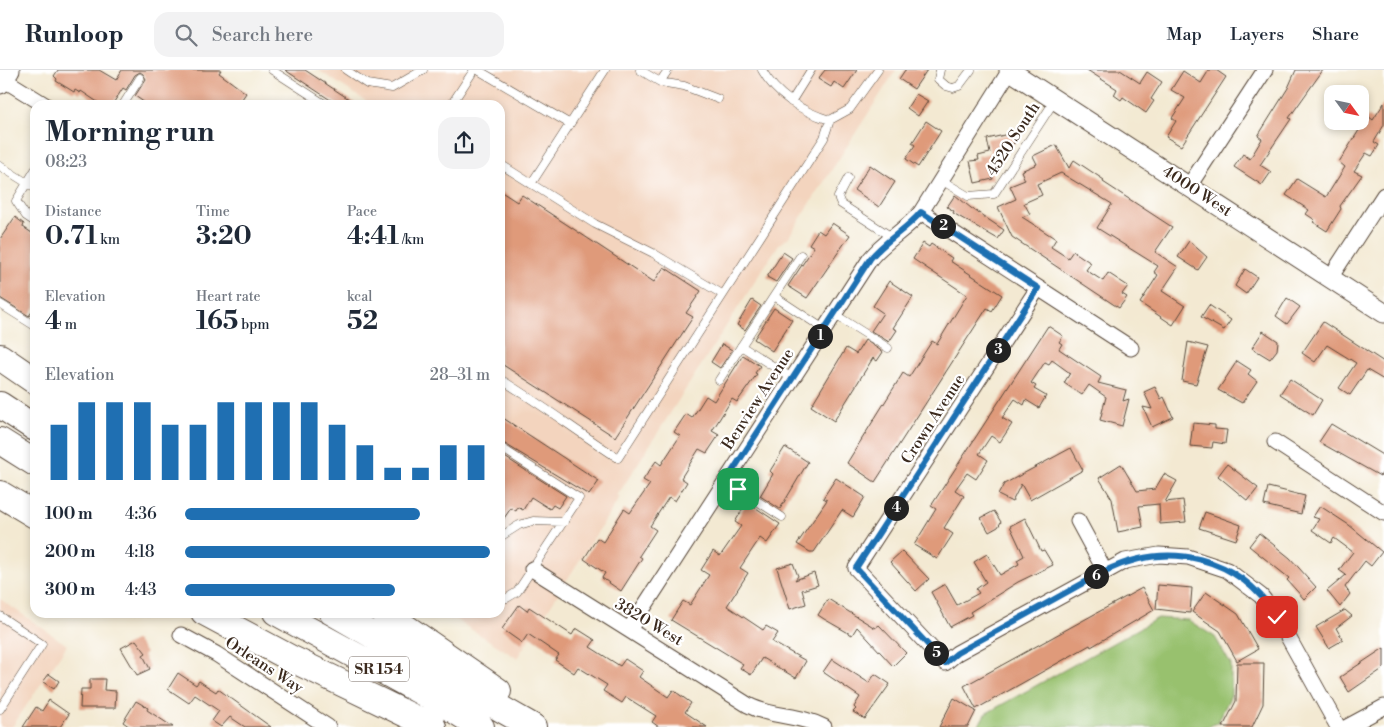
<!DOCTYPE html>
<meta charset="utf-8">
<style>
:root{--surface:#fff;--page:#f2f2f3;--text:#1f2937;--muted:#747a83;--line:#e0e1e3;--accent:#1f6fb2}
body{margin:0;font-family:"Libre Bodoni",serif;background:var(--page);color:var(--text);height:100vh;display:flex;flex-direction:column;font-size:19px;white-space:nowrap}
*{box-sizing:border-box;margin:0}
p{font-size:16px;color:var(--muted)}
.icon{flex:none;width:28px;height:28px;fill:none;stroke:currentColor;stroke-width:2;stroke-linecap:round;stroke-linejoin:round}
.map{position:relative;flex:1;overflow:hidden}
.drawer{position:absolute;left:30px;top:30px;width:475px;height:518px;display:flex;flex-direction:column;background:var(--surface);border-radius:15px;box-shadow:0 2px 8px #0003}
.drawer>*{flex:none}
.needle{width:32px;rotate:123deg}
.buttons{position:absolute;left:1324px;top:15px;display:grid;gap:10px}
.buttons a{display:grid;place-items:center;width:45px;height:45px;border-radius:10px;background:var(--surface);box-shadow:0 2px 8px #0003;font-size:25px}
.pin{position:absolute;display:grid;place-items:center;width:42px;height:42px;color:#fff;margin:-21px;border-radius:10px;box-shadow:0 2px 8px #0006}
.km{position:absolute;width:25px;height:25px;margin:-12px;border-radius:50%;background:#222;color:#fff;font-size:14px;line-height:25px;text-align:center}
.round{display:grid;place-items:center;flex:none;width:52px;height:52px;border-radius:15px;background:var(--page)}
.headline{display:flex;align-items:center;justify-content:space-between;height:85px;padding:0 15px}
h1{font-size:28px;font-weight:700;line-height:38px}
.stats{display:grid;grid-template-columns:repeat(3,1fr);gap:8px;height:85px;padding:5px 15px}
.stats div{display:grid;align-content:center}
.stats b{font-size:25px;font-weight:700}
.stats small{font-size:14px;font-weight:400}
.stats p{font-size:14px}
.chart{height:140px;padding:10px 15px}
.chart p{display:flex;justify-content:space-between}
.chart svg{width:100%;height:90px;margin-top:5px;stroke:var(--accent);stroke-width:6}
ul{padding:0 15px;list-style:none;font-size:16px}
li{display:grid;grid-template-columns:80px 60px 1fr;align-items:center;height:38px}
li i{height:12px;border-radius:6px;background:var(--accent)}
header{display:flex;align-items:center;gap:30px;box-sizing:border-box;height:70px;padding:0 25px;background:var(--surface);border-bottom:1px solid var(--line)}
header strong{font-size:24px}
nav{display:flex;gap:28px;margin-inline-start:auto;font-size:18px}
.search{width:350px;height:45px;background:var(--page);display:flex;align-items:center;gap:12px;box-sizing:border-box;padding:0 18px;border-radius:15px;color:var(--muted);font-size:19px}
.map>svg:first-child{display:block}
.built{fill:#f3d4be}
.green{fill:#98c16e;stroke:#6a7646}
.building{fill:#df9a7a}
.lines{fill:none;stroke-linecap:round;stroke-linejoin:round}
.service-casing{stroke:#574739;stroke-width:9}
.minor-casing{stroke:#574739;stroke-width:17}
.tertiary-casing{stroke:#574739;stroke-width:21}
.secondary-casing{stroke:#574739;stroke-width:23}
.motorway-casing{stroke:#574739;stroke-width:28}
.service{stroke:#fff;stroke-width:8}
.minor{stroke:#fff;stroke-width:15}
.tertiary{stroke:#fff;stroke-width:19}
.secondary{stroke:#fff;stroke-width:21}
.motorway{stroke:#fff;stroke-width:26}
.route-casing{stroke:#fff;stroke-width:10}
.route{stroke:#1f6fb2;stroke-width:6}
.labels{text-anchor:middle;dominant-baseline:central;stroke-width:4.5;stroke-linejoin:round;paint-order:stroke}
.shield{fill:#fff;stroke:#766a62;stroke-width:1}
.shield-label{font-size:15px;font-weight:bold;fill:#3b2a1e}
.street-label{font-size:16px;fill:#3b2a1e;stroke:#fff}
</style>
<header>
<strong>Runloop</strong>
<div class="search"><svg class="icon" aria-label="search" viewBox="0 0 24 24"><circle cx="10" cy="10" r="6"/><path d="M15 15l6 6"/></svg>Search here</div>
<nav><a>Map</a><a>Layers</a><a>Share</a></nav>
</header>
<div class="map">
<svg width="1384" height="657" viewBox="0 0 1384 657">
<rect width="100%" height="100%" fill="#fff"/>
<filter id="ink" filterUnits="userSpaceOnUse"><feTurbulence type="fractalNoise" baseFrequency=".02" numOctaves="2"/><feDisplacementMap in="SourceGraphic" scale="10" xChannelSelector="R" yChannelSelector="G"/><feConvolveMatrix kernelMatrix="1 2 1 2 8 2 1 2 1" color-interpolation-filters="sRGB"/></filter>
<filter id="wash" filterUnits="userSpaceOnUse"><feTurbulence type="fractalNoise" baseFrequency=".0096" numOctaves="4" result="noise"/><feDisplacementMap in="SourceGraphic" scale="20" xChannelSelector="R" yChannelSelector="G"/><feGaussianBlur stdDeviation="1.12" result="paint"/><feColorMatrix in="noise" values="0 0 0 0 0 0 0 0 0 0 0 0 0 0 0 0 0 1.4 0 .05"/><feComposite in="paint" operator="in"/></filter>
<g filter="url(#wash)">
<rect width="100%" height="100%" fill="#f3e9d2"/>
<path class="built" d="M318,0H896L788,168L779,174L617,426L620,427L517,588L445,543L500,542V35H372Z
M0,529L67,575L12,657H0Z"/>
<path class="green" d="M1158,548L1188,550L1215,567L1231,595V625L1218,652L1208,657H978L985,644Z"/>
<g id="blocks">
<path class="building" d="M58,0H99L116,10L122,0H221L219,3L246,23L238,35H148L135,26L146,9L143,4L140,2L135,5L126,20L123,18L112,35H102L81,21L80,23L75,20L74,22L56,11L57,9L54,6Z
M285,0H305L358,35H338Z
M825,0H857L844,19L834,12L831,17L818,9Z
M905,0H927L914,19L899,9Z
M1087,0H1120L1140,13L1147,2L1162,12L1151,29L1154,31L1146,43L1123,27L1121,30L1114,25L1117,19Z
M1209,0H1216L1226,7L1181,76L1166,67L1176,51L1172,48L1185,28L1171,20L1183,1L1201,13Z
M1296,0H1323L1289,48L1291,49L1260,95L1271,102L1262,115L1234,97L1243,84L1250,89L1262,69L1258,66L1288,18Z
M916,24L928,31L918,46L907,38Z
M1384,33V55L1374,72L1379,75L1372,86L1366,83L1354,101L1362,105L1340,136L1341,139L1327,161L1313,152L1315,150L1306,144L1309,140L1286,125L1297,109L1326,127L1345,97L1339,92L1368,46L1373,50Z
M926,51L941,61L918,97L906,89L915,75L912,73Z
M1013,63L1015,73L1000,77L1003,91L999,92V95L990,97L993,109L975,113L970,91L979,90L978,86L990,83L987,69Z
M1056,75L1069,98L1074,90L1104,110L1103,112L1172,157L1155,182L1178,197L1162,221L1185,236L1173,255L1140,233L1158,205L1154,202L1158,196L1097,158L1112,134L1061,103L1037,114L1042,125L1024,133L1030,144L1022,147L1056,169L1051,177L1068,188L1073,181L1091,193L1086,200L1103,211L1108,203L1128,216L1122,224L1127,227L1119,238L1012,167L998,137L1016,129L1010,116L1025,110L1021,101L1037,94L1033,86Z
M870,95L895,112L879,137L854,120Z
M500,121L517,132L522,125L654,212L664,197L701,221L686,243L693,247L615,367L500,293Z
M955,125L971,138L1004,160L998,169L953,143L954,141L947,137Z
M15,147L24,154L23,157L35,165V237L29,246L0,228V169Z
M832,153L850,165L807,228L788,216L814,177L809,174L818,160L824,164Z
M1189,171L1207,187L1198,200L1178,187Z
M923,173L929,177L931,174L952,188L950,191L1002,225L992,241L987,238L875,412L847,393L903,303L909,307L932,271L937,274L967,225L913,189Z
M783,182L792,188L776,212L767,207Z
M1245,199L1257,207L1246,224L1235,216Z
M889,211L913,227L893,258L897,260L889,272L871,261L883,243L873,236Z
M1287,228L1300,237L1287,254L1276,246Z
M752,230L761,236L745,260L737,255Z
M1209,235L1231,250L1224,260L1201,247Z
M774,238L792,250L772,281L754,269Z
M1323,252L1384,292V310L1367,300L1350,325L1339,318L1356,293L1327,275L1315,292L1302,283Z
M1048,256L1063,266L1059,272L1062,274L1059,279L1101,307L1098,313L1126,320L1123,331L1129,329L1122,356L1100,350L1106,327L1089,315L1082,325L1064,313L1070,303L1052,290L1049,294L1045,292L1031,313L1036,316L1034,319L1046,326L1039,338L1026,330L1024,335L1015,329L1002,348L1012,354L1000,372L991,366L979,384L988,390L976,409L967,403L955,420L964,426L944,458L953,464L937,489L914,475L936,439L931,436Z
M1263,261L1278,271L1277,280L1270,289L1252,278Z
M865,270L883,282L877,291L873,288L834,351L811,336L846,278L856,284Z
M1188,272L1208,277L1196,314L1182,311Z
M722,274L732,280L720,298L711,292Z
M743,285L760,296L755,303L757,304L737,332L732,329L712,361L719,365L707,383L699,379L681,408L687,412L675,431L669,427L650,456L656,460L639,486L642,488L621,521L602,508L605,503L584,489L597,468L603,472L624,439L630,443L650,414L643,410L656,391L661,395L680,366L674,362L686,344L692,348L706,326L714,331Z
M1237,291L1251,300L1248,304L1257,311L1242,333L1218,320Z
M1290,309L1322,330L1313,345L1280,324Z
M1155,317L1161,329L1164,327L1173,347L1152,357L1143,337L1152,339L1144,322Z
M500,346L599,411L589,425L500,371Z
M1193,353L1215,355V359L1227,360L1225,374L1213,372L1212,378L1190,376Z
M1331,354L1384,386V401L1380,406L1319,372Z
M785,377L808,392L780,439L760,426L773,404L770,401Z
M1071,378L1083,400L1030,430L1021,414L1012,432L998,425L1004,414Z
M500,384L566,426L558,438L553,435L550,439L531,427L523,440L518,437L516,441L511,438L500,454Z
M1121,394L1137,421L1155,419L1164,404L1177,411L1165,432L1183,430L1186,452L1160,454L1159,434L1139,436L1143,457L1118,462L1112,429L1099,408Z
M1227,394L1258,418L1248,431L1218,406Z
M836,408L865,427L853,447L842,440L814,482H810L797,474L827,430L823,428Z
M1268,417L1305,426L1301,444L1264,435Z
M747,432L780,454L767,473L760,468L740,498L748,503L727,536L763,560L766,556L778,563L772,572L806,591L796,608L762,588L751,605L740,598L743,594L671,550L683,531L690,535L709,505L701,500L713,481L720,486L741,456L735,452Z
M1320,436L1349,455L1382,482L1371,496L1365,491L1345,517L1350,524L1340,537L1327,521L1346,505L1339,500L1353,482L1334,468L1331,473L1312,460L1319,449L1313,447Z
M994,441L1001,452L998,457L989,462L981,448Z
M1205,442L1241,455L1236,470L1199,458Z
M1025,448L1041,481L1044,480L1053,495L1018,512L970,542L972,545L950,557L931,522L945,514L957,535L979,523L976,519L986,512L974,492L987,484L1000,505L1019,494L1017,490L1024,486L1010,456Z
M1259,463L1290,488L1316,517L1304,529L1287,510L1289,508L1249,476Z
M902,481L929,509L916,521L890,492Z
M793,493L798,506L795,510L814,503L818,515L802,520L806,534L790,539L777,498Z
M1158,515L1192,518L1190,543L1156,539Z
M1142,518L1154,540L1091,577L1090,575L976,639L964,616Z
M1206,522L1238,544L1258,579L1237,591L1220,561L1192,542Z
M828,529L875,558L879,555L906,583L893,596L857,557L852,565L824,549L818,545Z
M519,535L527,541L529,537L572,565L576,558L595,570L590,577L620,596L625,589L643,601L639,607L668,627L673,620L691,633L685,642L707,657H659L652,652L656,646L626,627L622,633L603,621L607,615L578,597L574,603L555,590L559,585L528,564L522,573L502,559Z
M1345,540L1352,546L1336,558L1343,570L1329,578L1316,557Z
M136,570L146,583L143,585L150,599L137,605L121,578Z
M1384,578V598L1349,622L1340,607Z
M832,589L869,613L875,604L890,614L865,649L853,642L856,639L854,637L860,627L823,602Z
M1237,593H1264L1263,634L1252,657H1223L1236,631Z
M178,603L196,615L199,611L216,622L218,619L271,657H245L230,647L221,657L212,651L219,641L195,625L189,633L168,619Z
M49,604L59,611L54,619L43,612Z
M90,609H105L104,620L116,621L115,638H80L81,619H90Z
M954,628L976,641L968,657H939Z
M49,630L69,644L60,657H23L36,637L42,641Z
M136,631L148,638L147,640L173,657H130L123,652Z"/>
</g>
</g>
<g filter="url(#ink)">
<use href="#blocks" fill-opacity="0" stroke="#574739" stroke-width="1"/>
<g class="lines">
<defs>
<path id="service" d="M272,0L326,35
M346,0L367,14L392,18L423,0
M478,0L570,54
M640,0L660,12L684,16L718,29
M762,0C776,25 802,42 830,50L850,39L878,0
M940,0L938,9L946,16L953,18L959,16L971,0
M660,12L668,0
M791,32L811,0
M123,35L140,8
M451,35L474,0
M500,94L595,154L653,183L722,224
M0,96L35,118
M35,100L16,131L26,146L35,152
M848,108L838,127L841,134L892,167
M941,110L968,126L994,124L1055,30
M531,114L605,0
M774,226L801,185
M0,234L35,256
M834,244L888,278
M741,276L792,308
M500,309C541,334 578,362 618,388L824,68L830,50
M719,310L774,226L824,259
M500,377L579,428L517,522L507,528L500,529
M726,411L782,447
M500,467L519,455L533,451L564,452
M0,546L42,574L0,639"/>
<path id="minor" d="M3,9L45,35
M1189,116L1265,0
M921,142L1131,278
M1330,208L1384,125
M1038,218L856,498L945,593L957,583L1125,491L1159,485L1188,487L1227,500L1261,526L1277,547L1338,657
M1275,372L1384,443
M1078,451L1105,501
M532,499L748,635C772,648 800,644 824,657
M629,560L870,189C885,170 906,160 921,142L1010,0
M181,565L216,584L328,657
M1347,657L1384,637"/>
<path id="tertiary" d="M1009,0L1384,243"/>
<path id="secondary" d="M0,13L9,0"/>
<path id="motorway" d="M0,287L35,311
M0,335L35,358
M0,371L35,393
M0,424L35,445
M204,542L290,588L433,657
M276,542L449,637L481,657
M332,542L533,657
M383,542L498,621"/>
</defs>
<use href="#service" class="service-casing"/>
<use href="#minor" class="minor-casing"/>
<use href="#tertiary" class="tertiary-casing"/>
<use href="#secondary" class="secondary-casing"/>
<use href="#motorway" class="motorway-casing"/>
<use href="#service" class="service"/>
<use href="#minor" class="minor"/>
<use href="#tertiary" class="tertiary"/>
<use href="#secondary" class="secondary"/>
<use href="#motorway" class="motorway"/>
</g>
</g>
<g class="lines" filter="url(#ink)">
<defs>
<path id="route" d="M738,419L726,411L870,189C885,170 906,160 921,142L1038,218L856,498L945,593L957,583L1105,501C1169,470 1238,486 1277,547"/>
</defs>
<use href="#route" class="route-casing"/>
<use href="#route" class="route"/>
</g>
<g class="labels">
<rect class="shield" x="349" y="586.5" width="60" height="25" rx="4"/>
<g class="shield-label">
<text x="379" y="599">SR 154</text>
</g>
<g class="street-label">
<text transform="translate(1013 69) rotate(-57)">4520 South</text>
<text transform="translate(1197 121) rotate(33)">4000 West</text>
<text transform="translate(758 329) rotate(-57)">Benview Avenue</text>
<text transform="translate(933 349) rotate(-57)">Crown Avenue</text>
<text transform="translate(649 552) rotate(31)">3820 West</text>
<text transform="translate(264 595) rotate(33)">Orleans Way</text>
</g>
</g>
</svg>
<div class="buttons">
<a><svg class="needle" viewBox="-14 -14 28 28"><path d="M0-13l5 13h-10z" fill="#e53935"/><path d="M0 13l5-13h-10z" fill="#747a83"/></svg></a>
</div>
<div class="pin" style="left:738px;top:419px;background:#1e9e55"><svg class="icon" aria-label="arrive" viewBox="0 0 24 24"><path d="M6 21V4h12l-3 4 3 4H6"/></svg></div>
<div class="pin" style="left:1277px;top:547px;background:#d93025"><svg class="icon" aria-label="check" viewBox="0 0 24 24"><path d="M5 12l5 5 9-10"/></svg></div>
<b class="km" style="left:820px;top:266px">1</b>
<b class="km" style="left:943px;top:156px">2</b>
<b class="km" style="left:998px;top:280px">3</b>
<b class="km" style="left:896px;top:438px">4</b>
<b class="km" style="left:936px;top:583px">5</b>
<b class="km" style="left:1096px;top:506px">6</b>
<section class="drawer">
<div class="headline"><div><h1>Morning run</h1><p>08:23</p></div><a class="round"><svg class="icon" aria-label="share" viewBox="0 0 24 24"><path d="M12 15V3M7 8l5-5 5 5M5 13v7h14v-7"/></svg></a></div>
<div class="stats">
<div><p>Distance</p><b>0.71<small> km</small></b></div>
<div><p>Time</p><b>3:20</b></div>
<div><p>Pace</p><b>4:41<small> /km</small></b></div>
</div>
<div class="stats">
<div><p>Elevation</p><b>4<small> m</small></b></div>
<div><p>Heart rate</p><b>165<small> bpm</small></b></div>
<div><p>kcal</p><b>52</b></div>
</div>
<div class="chart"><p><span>Elevation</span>28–31 m</p>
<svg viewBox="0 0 160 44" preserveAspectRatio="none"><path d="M5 44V17M15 44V6M25 44V6M35 44V6M45 44V17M55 44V17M65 44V6M75 44V6M85 44V6M95 44V6M105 44V17M115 44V27M125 44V38M135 44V38M145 44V27M155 44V27"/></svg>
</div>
<ul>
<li><b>100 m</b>4:36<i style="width:77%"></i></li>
<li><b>200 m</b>4:18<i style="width:100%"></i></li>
<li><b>300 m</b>4:43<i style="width:69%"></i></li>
</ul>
</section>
</div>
